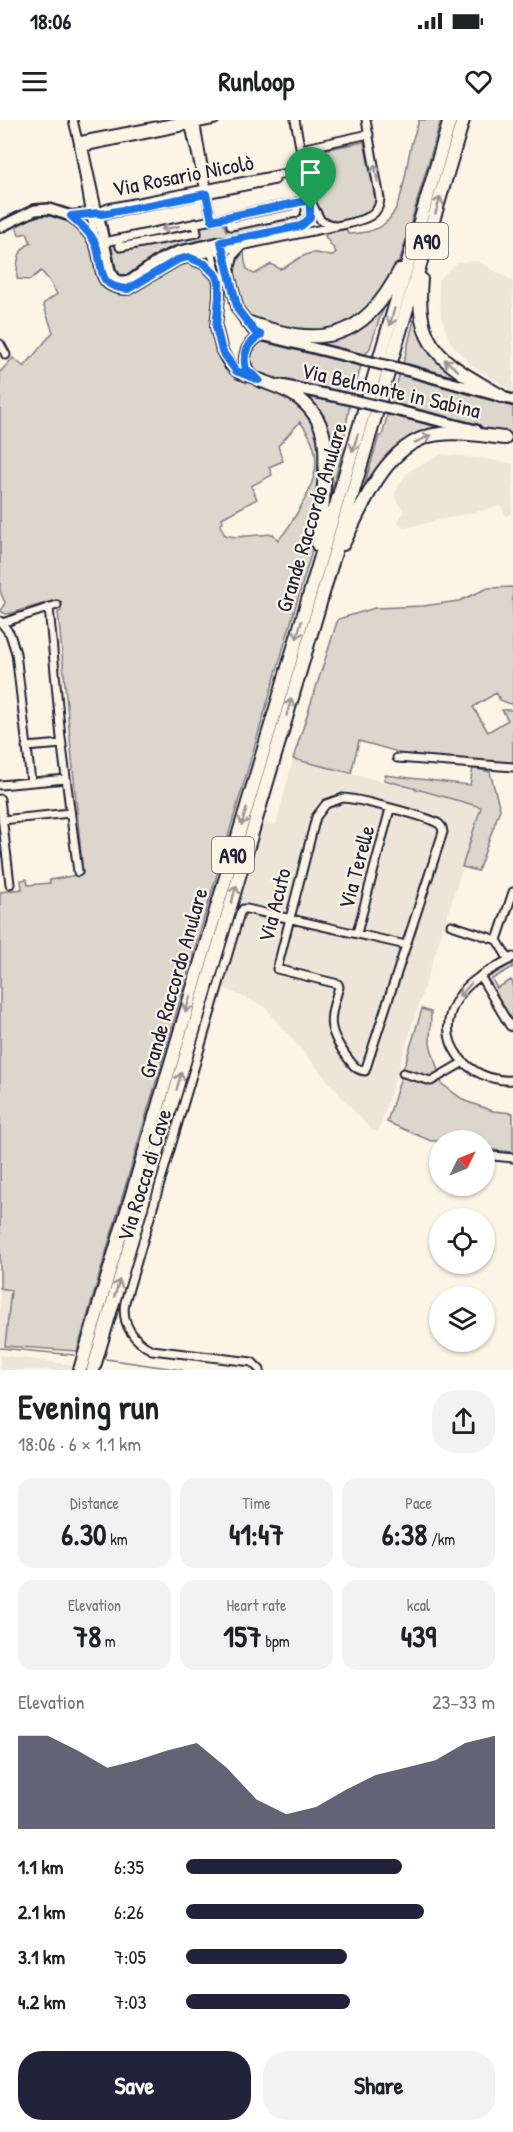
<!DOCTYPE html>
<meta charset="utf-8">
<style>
:root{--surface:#fff;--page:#f2f2f2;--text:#202124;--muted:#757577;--accent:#22223b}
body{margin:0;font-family:"Patrick Hand",sans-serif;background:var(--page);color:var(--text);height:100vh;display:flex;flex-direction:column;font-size:22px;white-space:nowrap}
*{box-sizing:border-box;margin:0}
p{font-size:20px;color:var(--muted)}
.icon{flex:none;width:33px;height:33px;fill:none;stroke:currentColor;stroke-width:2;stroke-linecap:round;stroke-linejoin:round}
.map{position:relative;height:1250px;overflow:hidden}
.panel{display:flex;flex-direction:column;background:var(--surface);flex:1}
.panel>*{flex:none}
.needle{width:39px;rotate:47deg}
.tools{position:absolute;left:429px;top:1010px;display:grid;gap:12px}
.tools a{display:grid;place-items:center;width:66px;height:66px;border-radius:50%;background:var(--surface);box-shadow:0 2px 4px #0004;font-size:30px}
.pin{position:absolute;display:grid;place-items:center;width:51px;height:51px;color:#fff;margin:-62px -26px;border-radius:50% 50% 50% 0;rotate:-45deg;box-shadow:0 0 6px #0007}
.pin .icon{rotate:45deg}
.round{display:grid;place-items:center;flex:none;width:63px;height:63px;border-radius:24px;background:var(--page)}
.overview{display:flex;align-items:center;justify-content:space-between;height:102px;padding:0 18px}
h1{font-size:33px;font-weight:700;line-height:45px}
.metrics{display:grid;grid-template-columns:repeat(3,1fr);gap:9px;height:102px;padding:6px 18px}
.metrics div{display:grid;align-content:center;border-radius:15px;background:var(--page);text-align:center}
.metrics b{font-size:30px;font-weight:700}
.metrics small{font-size:16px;font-weight:400}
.metrics p{font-size:16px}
.chart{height:168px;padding:12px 18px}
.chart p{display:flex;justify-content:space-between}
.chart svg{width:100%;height:108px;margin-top:6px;fill:var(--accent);opacity:.7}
.cta{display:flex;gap:12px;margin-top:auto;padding:12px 18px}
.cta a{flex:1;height:69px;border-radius:24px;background:var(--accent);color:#fff;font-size:24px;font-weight:700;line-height:69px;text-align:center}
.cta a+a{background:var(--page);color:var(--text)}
ul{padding:0 18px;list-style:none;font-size:20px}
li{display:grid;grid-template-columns:96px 72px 1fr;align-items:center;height:45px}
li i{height:15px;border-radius:8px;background:var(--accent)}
.status{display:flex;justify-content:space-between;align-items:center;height:42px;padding:0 30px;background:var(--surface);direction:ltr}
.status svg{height:16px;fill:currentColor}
header{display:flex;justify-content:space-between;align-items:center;height:78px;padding:0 18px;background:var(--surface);font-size:27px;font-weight:700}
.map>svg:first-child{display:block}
.built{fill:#ece5d8}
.green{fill:#dcd6cc;stroke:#7f7c84;stroke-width:1.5;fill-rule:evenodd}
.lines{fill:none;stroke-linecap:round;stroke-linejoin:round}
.stream{stroke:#78757e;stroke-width:1.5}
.street-casing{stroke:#22223b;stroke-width:11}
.secondary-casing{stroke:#22223b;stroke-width:14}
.highway-casing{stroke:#22223b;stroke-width:16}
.street{stroke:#fcf5e5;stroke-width:7}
.secondary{stroke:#fcf5e5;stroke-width:9}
.highway{stroke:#fcf5e5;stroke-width:12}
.secondary-bridge-casing{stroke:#22223b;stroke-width:14;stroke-linecap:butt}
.secondary-bridge{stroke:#fcf5e5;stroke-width:9}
.oneway{stroke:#9a9698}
.route-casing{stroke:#fff;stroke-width:12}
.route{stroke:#1a73e8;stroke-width:8}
.labels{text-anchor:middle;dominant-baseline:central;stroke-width:4.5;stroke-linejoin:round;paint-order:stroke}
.shield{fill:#fcf5e5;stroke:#63616e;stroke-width:1.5}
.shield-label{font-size:21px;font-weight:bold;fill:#22223b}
.street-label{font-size:22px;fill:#22223b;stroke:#fcf5e5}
</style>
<div class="status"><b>18:06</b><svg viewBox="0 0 49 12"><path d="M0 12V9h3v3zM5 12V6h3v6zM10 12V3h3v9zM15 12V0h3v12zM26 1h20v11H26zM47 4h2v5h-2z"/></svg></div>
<header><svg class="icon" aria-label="menu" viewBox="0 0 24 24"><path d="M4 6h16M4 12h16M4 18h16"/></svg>Runloop<svg class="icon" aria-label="heart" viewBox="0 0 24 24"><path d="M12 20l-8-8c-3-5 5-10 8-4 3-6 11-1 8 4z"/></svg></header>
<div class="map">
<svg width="513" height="1250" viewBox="0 0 513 1250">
<rect width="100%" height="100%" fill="#fcf5e5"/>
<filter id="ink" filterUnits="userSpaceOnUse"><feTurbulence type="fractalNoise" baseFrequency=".0167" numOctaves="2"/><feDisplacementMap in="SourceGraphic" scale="12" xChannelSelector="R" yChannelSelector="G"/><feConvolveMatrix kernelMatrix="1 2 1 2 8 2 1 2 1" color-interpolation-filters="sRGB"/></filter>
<g filter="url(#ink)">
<path class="built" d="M477,141L513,161V272L470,244L450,222L441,196L438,160L458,142Z
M442,334L492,340L513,344L512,393L506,396L501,386L404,408L400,405L398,401L404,392L396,380L395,373L398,366L409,351Z
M293,639L482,687L378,1012L372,1010L354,991L264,886L216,865L264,703L276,705Z
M0,1168L11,1170L5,1226H0Z
M0,1235L72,1245L70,1250H0Z"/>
<path class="green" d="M419,0H441L401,136L392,158L368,190L340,207L303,213L249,198C241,185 234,165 235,149C235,142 240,137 244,131C245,141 244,152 255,154L271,144L280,149C292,145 300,134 313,133C320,132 326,136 333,136L336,132L325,116L327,113L346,109L348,114C360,113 374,112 383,105C405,89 405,46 412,22C414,15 417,7 419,0Z
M364,22L376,82L374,87L365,96L335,102L326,99L321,95L318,90L307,35L312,32Z
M43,95C110,99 80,154 108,169C114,173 126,177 134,173C152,164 173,135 197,145C223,156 213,180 211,201C211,211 214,223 218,232C239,273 251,258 284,273C290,276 301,283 306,289C310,293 322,315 323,321C324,329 322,340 321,348C319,377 318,406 311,434L77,1231L5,1226L11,1170L0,1168V772L22,769L21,760L27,759L28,765L50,763V760L83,754L58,492L61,491L56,480L12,493L6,494L0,491L5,483L0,471V252L13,238L24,247L53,212L43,184L57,174L49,160L41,151L30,160L17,159C17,144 16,130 31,123L27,113L19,115L16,106L25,100ZM300,302C326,333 316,362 297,393C291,403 286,413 278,420L273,414L235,417L225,415L220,405L223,402L222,398L257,379L251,366L272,355L269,347L283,341L278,326Z
M296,96L299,103L185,127L164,134L127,157H120L114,152L109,126L111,124H116L118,132L202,115L201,107L223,102L226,111Z
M389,177L379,200L370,228L365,235L307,223V221L325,219Z
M417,188L423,212L478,267L403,244Z
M267,220L362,242L353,276L260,254C245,243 249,224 267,220Z
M400,252L481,275L513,287V315L391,285Z
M290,269L350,283L340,341L330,376H328L330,323Z
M388,293L460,310L407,324L357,390L379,316H382Z
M513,467V585L500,580L496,573L473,587L488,612L508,600L502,590H513V643L396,634L395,631L359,621L351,653L293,639L338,499L375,488L423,486L459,481L488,468Z
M473,648L490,652L500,689L478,751L462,747L481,687L384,660L385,655L470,665Z
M513,843V847L492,859L497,868L511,860L513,863V902L487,858Z
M422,889L431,892L430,924L442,964L465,981L493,991L513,993V1032L485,1029L484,1020L431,1021L387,1002Z"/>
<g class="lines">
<path class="stream" d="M0,1228L74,1235
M106,1239L182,1250"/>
<defs>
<path id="street" d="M73,0L78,21L95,119
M195,0L206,63
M295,0L310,80L321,101L332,105
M189,3L212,100
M78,21L187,0
M83,25L98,93
M79,28L215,0
M301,29L369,14
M288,57L305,55
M98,93L108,88L292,52L300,47L303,43
M98,93L102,95L275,60
M229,97L231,106L296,93L297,90L296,82
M118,119L120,127L197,113L195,103
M104,122L310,80
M221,122L301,107L310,97V85
M211,129L217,156
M188,137L351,103C365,99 379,96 380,79L366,0
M230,151L234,135L243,125
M0,224L6,235
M49,487L61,618L78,752
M0,501L10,514L16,533L31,662
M2,503L57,485
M26,627L62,624
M397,638L513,647
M0,665L66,659
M343,678C355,678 430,697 439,704C443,707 442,708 443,712L365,951C356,950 353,945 347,937C326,908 329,900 339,867L338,864L277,849L316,697L326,684Z
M0,679L10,764
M2,700L70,693
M451,805L497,820L509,840
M357,813L390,689
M497,820L513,772
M513,837C494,849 470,858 458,878C430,920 468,963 513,960
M480,856L510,906L513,907
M403,953L431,961L462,943
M493,1036L513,1038
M260,1250L252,1242L152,1230C133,1221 121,1203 125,1182L240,793L243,789H247L406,825"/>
<path id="secondary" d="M71,96C80,104 91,113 96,125C104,147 95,168 128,169L177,140L188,137L205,144L217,156L219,162V177L216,207L222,231L230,245L239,253L264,261
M0,107L35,90L49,89L71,96L98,93L110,151L117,161H130L161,139L177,132L221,122L238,190L253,210L261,215L362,240
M406,250L513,280
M254,257C238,243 245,224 261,215
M281,265L348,279
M399,291L476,310"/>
<path id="highway" d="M421,159C414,230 446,244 501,276
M247,202C319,228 363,223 400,150
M379,240L450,0
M391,242L463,0
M259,260C272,265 286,269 297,277C329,300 327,330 324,365C323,385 321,405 318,425
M343,424C364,384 387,319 440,314C461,311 484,316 505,318
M80,1250L377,247
M93,1250L389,250"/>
</defs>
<use href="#street" class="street-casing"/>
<use href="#secondary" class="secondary-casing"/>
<use href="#highway" class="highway-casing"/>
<use href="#street" class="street"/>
<use href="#secondary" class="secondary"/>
<use href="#highway" class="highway"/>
<defs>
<path id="secondary-bridge" d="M362,240L406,250
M348,279L399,291"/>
</defs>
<use href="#secondary-bridge" class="secondary-bridge-casing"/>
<use href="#secondary-bridge" class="secondary-bridge"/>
</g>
<defs><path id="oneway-shaft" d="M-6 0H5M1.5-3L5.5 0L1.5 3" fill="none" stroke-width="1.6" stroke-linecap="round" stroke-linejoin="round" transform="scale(1.5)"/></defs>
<g class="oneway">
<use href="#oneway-shaft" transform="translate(376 53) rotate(-101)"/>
<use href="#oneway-shaft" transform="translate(438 85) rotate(-73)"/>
<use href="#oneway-shaft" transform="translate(170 108) rotate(169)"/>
<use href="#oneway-shaft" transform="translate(392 197) rotate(106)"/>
<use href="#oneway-shaft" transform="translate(451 245) rotate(-141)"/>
<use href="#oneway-shaft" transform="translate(423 319) rotate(-24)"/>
<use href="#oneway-shaft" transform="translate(355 323) rotate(107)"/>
<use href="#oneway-shaft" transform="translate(299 510) rotate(106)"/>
<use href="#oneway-shaft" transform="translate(289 587) rotate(-74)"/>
<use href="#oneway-shaft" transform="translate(244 697) rotate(107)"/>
<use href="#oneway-shaft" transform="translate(234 774) rotate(-74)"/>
<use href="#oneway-shaft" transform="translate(465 870) rotate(133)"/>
<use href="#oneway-shaft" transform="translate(188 884) rotate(106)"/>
<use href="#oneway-shaft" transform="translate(179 961) rotate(-74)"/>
<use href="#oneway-shaft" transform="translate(117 1168) rotate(-73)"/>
</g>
</g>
<g class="lines" filter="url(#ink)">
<defs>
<path id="route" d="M206,74L212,100L310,80V98L301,106L221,122L238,190L255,212L261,215C248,222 242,234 246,249L259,260L236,251L222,231L216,207L219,177V162L217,156L205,144L188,137L177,140L128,169C95,167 104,147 96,125C91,113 80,104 71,96L98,93L102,94Z"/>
</defs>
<use href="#route" class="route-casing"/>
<use href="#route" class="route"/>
</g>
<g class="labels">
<g class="shield">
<rect x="406" y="103" width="42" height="36" rx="4.5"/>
<rect x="212" y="717" width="42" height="36" rx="4.5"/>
</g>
<g class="shield-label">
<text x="427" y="121">A90</text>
<text x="233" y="735">A90</text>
</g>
<g class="street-label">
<text transform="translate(183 55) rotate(-11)">Via Rosario Nicolò</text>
<text transform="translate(391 270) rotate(13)">Via Belmonte in Sabina</text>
<text transform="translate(311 397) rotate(-73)">Grande Raccordo Anulare</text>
<text transform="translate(356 747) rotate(-75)">Via Terelle</text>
<text transform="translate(274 785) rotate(-76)">Via Acuto</text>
<text transform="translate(173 863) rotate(-74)">Grande Raccordo Anulare</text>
<text transform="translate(144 1055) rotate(-73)">Via Rocca di Cave</text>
</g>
</g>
</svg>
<div class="tools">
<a><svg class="needle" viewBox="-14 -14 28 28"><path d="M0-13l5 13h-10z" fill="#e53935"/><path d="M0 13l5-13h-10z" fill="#757577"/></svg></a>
<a><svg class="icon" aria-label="locate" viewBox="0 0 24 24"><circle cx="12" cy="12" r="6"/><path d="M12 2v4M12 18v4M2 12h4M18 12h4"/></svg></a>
<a><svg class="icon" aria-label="layers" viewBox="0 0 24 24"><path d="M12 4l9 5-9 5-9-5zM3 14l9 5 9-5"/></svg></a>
</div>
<div class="pin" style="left:311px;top:89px;background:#1e9e55"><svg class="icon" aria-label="arrive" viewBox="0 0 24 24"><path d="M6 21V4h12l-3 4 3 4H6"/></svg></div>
</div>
<section class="panel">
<div class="overview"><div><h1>Evening run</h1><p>18:06 · 6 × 1.1 km</p></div><a class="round"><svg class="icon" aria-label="share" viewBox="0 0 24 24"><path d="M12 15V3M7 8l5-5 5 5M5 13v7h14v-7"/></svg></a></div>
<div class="metrics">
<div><p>Distance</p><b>6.30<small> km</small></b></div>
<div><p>Time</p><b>41:47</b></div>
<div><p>Pace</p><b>6:38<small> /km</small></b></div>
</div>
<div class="metrics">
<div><p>Elevation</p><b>78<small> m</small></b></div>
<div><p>Heart rate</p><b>157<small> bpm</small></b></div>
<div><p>kcal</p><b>439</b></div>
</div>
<div class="chart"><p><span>Elevation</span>23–33 m</p>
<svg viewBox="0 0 160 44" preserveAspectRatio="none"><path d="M0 44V6L10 6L20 12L30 19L40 16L50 12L60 9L70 19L80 32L90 38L100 35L110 28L120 22L130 19L140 16L150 9L160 6V44z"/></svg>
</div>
<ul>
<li><b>1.1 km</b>6:35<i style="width:70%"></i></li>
<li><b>2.1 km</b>6:26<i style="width:77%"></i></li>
<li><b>3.1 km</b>7:05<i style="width:52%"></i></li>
<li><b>4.2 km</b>7:03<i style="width:53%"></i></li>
</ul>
<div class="cta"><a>Save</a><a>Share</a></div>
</section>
